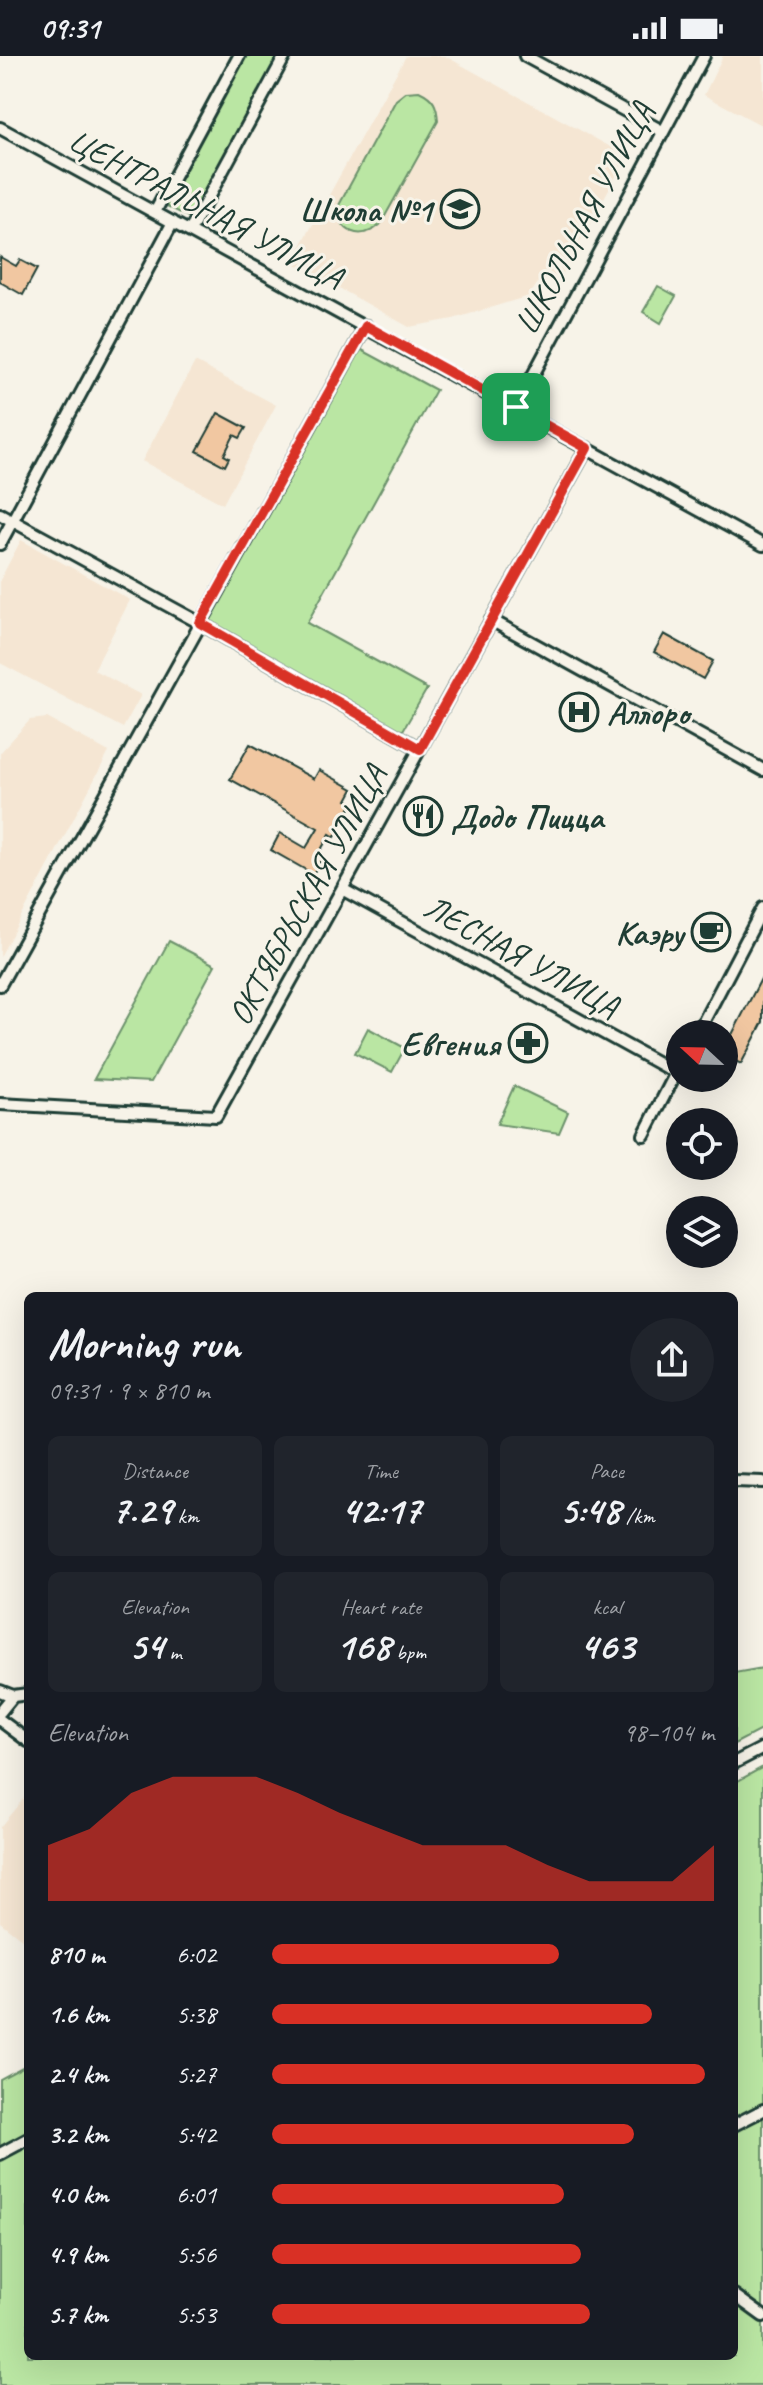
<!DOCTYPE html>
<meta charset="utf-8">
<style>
:root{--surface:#171b24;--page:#20242c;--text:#f1f3f6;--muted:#9ea1a6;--accent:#d93025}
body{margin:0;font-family:Caveat,sans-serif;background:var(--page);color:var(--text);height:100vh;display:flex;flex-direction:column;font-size:30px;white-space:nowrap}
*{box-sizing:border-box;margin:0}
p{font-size:26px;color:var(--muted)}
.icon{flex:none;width:44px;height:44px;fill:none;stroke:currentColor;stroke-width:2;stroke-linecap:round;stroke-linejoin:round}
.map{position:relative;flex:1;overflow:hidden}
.panel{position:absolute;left:24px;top:1236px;width:714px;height:1068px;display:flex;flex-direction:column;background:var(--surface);border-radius:12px;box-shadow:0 8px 32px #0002}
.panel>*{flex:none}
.needle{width:52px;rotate:292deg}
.controls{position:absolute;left:666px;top:964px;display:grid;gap:16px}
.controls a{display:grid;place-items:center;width:72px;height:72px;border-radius:50%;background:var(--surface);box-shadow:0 8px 32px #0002;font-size:40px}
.pin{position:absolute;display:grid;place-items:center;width:68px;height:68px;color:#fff;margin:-34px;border-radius:16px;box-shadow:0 4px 12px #0006}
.round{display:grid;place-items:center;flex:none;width:84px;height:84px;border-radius:42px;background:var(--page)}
.head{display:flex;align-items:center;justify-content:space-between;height:136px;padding:0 24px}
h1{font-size:44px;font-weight:700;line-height:60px}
.stats{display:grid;grid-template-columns:repeat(3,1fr);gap:12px;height:136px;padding:8px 24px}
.stats div{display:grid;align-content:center;border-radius:12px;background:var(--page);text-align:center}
.stats b{font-size:40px;font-weight:700}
.stats small{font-size:22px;font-weight:400}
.stats p{font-size:22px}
.chart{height:224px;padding:16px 24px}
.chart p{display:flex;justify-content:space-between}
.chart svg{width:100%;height:144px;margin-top:8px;fill:var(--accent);opacity:.7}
ul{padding:0 24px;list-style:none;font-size:26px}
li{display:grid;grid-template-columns:128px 96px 1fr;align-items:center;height:60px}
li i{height:20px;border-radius:10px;background:var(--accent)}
.status{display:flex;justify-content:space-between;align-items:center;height:56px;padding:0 40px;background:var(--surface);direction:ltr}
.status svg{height:22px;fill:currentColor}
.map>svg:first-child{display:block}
.built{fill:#f5e6d3}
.green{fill:#bae6a3;stroke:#6c926c;stroke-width:2}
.building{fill:#f1c7a1;stroke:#1f3d34;stroke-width:2}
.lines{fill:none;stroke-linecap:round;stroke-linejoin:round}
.minor-casing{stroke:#1f3d34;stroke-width:16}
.minor{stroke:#f7f3e8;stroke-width:10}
.route-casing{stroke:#fff;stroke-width:16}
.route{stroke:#d93025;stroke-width:10}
.labels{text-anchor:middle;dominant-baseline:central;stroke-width:6;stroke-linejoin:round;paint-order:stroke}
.street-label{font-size:34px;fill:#1f3d34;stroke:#f7f3e8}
.poi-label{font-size:34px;font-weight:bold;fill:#1f3d34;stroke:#f7f3e8;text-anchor:end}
</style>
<div class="status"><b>09:31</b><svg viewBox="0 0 49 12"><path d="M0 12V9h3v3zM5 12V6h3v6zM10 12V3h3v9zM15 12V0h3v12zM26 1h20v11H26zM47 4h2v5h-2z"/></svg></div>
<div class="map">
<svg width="763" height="2329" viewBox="0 0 763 2329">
<rect width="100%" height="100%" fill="#f7f3e8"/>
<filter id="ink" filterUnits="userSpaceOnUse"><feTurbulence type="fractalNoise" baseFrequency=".0125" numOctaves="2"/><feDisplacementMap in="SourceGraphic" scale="16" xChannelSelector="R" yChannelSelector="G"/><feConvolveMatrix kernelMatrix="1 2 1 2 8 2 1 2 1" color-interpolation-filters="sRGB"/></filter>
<g filter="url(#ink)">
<path class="built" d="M406,0H445L627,100L557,228L542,221L529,240L453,263L409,271L292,206Z
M723,0H763V70L704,39Z
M195,306L276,349L223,448L142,405Z
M21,484L130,544L94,614L141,639L123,672L0,607V524Z
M47,662L109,696L0,901V697L30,664Z
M28,1737V1888L0,1866V1771Z"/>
<path class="green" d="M245,0H280L192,163L165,149Z
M419,35C434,42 437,49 438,65L380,169C360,185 339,177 338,151L396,44L406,36Z
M658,230L676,240L661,267L643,256Z
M360,293L436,334L307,567L427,633L402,676L207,565Z
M169,885L215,909L151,1026L94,1023Z
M368,972L405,992L392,1016L355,997Z
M514,1030L568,1056L559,1077L497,1068Z
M763,1612V1673L734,1688V1617Z
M763,1711V2329H0V2023L28,2008V2300H734V1727Z"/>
<path class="building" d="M0,201L16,210L20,204L37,213L23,239L0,226Z
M218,357L246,372L240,382L234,379L224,399L229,402L225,410L197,395Z
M664,578L713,605L703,623L654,596Z
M250,688L314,723L319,714L353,733L347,744L353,747L335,781L330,778L318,799L322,802L313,818L271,794L280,777L306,792L318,772L230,723Z
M763,919V966L741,1008L724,999V994Z"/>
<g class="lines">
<defs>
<path id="minor" d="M525,0L662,75
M0,72L763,489
M155,156L239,0
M190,175L285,0
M516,351L704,0
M0,458L200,567L420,693
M0,488L173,166
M491,564L763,714
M342,833L676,1017
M0,929L366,270
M697,978L763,852
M0,1048L216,1060L587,392
M644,1079L680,1009
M734,1425L763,1426
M0,1635L13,1640L28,1638
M0,1656L13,1640
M0,1664L28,1685
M734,1707L763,1692
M734,2069L763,2054
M0,2098L28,2083
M734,2239L763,2260"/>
</defs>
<use href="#minor" class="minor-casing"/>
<use href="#minor" class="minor"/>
</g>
</g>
<g class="lines" filter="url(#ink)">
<defs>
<path id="route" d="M366,270L587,392L420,693L200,567Z"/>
</defs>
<use href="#route" class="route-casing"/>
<use href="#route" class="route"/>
</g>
<defs>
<symbol id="school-ring" viewBox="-11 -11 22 22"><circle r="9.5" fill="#f7f3e8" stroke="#1f3d34" stroke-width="1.5"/><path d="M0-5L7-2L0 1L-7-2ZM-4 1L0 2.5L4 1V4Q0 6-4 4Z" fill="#1f3d34"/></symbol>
<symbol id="hospital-ring" viewBox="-11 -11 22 22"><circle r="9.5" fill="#f7f3e8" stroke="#1f3d34" stroke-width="1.5"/><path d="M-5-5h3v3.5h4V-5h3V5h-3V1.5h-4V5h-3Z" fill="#1f3d34"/></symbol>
<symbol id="restaurant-ring" viewBox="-11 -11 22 22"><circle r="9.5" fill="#f7f3e8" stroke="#1f3d34" stroke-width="1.5"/><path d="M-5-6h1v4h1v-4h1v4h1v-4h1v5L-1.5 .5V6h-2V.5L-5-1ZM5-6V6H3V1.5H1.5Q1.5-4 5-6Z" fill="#1f3d34"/></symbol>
<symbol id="cafe-ring" viewBox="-11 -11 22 22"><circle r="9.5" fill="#f7f3e8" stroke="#1f3d34" stroke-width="1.5"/><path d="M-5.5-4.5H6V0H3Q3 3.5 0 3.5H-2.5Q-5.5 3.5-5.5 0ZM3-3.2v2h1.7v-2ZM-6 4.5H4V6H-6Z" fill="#1f3d34"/></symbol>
<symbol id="pharmacy-ring" viewBox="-11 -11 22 22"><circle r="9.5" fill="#f7f3e8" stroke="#1f3d34" stroke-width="1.5"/><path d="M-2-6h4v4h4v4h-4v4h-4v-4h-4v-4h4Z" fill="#1f3d34"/></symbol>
</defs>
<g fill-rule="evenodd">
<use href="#school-ring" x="438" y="131" width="44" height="44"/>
<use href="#hospital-ring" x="557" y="634" width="44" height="44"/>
<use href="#restaurant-ring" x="401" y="738" width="44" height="44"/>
<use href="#cafe-ring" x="689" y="854" width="44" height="44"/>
<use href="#pharmacy-ring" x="506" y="965" width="44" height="44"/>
</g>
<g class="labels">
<g class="street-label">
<text transform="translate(206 152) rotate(28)">ЦЕНТРАЛЬНАЯ УЛИЦА</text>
<text transform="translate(584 162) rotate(-62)">ШКОЛЬНАЯ УЛИЦА</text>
<text transform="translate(307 839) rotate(-61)">ОКТЯБРЬСКАЯ УЛИЦА</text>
<text transform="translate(522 900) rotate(29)">ЛЕСНАЯ УЛИЦА</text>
</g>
<g class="poi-label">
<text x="432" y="153">Школа №1</text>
<text x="607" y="656" text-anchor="start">Аллоро</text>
<text x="451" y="760" text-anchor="start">Додо Пицца</text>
<text x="683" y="876">Каэру</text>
<text x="500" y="987">Евгения</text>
</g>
</g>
</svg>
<div class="controls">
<a><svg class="needle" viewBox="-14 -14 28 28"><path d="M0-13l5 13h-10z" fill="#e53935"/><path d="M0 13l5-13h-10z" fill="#9ea1a6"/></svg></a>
<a><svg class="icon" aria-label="locate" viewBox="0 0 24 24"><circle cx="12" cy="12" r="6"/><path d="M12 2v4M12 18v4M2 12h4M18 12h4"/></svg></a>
<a><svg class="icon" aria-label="layers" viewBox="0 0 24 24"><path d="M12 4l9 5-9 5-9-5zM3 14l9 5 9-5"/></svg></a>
</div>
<div class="pin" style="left:516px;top:351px;background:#1e9e55"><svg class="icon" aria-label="arrive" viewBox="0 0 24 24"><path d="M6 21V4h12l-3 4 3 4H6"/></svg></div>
<section class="panel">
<div class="head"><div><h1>Morning run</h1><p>09:31 · 9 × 810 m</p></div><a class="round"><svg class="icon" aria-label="share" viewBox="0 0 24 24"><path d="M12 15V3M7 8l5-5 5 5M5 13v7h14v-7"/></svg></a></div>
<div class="stats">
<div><p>Distance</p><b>7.29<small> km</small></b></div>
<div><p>Time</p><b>42:17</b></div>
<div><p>Pace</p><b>5:48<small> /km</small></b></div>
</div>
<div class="stats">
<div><p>Elevation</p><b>54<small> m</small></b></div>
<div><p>Heart rate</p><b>168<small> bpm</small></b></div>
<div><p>kcal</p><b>463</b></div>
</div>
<div class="chart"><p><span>Elevation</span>98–104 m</p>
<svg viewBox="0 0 160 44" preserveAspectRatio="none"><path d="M0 44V27L10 22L20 11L30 6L40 6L50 6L60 11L70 17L80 22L90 27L100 27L110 27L120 33L130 38L140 38L150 38L160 27V44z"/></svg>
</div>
<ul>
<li><b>810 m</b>6:02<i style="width:65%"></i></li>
<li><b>1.6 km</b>5:38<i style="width:86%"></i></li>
<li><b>2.4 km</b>5:27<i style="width:98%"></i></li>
<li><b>3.2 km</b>5:42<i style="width:82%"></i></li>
<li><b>4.0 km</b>6:01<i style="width:66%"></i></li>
<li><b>4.9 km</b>5:56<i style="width:70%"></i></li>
<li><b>5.7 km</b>5:53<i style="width:72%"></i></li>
</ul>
</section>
</div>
